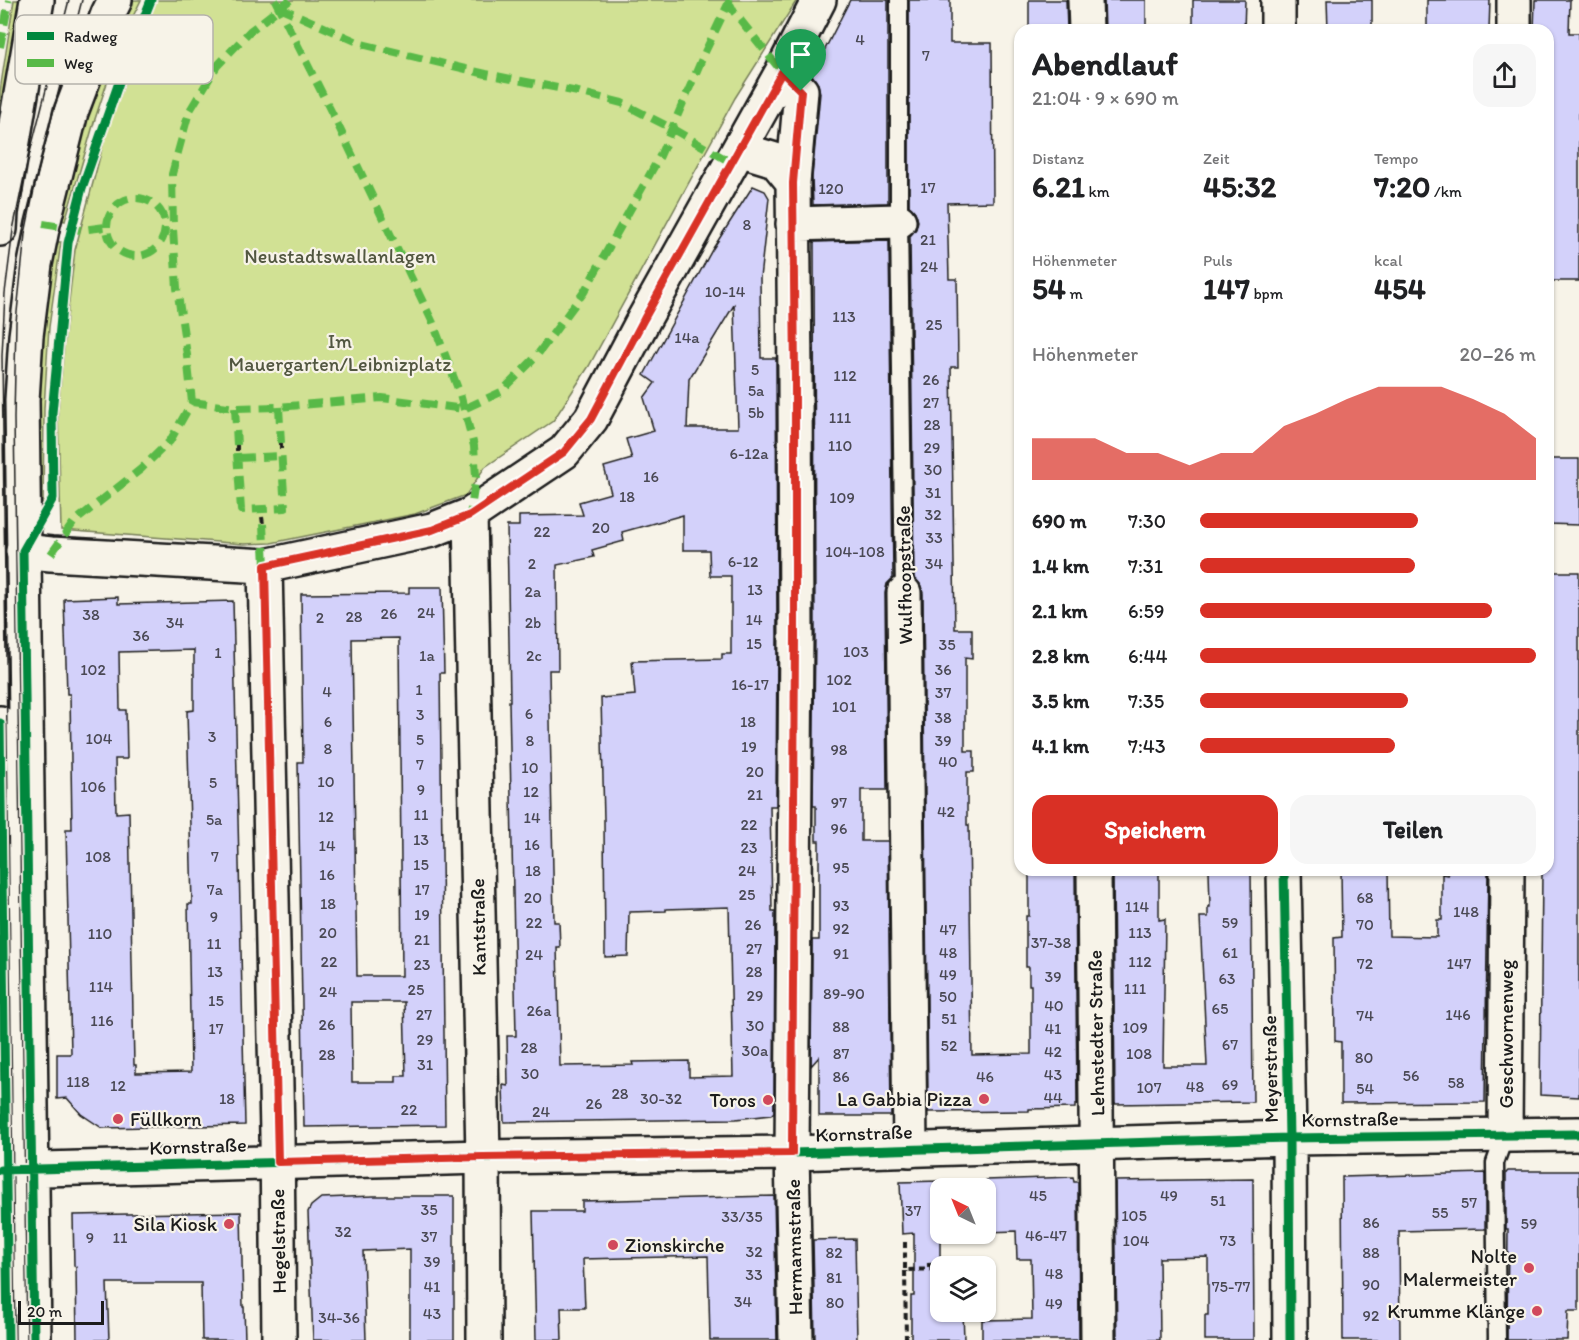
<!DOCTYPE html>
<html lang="de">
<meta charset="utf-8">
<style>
:root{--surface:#fff;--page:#f6f6f6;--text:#202124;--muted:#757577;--accent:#d93025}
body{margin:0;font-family:Itim,sans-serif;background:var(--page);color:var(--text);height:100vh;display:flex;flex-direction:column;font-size:22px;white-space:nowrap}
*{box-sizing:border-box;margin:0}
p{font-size:20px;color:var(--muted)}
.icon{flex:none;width:33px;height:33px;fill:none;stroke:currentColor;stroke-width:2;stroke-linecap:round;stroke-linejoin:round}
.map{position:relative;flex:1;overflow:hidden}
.panel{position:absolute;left:1014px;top:24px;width:540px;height:852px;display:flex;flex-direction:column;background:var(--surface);border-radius:18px;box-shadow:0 2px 4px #0004}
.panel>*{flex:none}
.needle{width:39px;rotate:317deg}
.tools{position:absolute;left:930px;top:1178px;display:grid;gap:12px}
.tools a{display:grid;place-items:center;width:66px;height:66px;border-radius:12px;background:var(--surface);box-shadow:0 2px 4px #0004;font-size:30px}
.scale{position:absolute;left:18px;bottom:15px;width:86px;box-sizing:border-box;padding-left:6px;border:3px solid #1c1c1c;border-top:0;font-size:16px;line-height:21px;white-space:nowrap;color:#1c1c1c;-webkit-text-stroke:4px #f7f3e8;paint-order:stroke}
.pin{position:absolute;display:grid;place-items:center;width:51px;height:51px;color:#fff;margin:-62px -26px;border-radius:50% 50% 50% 0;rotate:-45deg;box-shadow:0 0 6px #0007}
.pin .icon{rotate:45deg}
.round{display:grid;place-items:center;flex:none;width:63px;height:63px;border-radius:18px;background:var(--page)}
.head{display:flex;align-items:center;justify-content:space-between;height:102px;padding:0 18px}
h1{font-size:33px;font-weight:800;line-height:45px}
.figures{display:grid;grid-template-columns:repeat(3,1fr);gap:9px;height:102px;padding:6px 18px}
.figures div{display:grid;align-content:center}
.figures b{font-size:30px;font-weight:800}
.figures small{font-size:16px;font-weight:400}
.figures p{font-size:16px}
.chart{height:168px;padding:12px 18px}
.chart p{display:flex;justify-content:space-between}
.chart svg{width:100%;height:108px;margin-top:6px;fill:var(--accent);opacity:.7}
.action{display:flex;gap:12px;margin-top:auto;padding:12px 18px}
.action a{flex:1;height:69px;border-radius:18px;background:var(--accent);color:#fff;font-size:24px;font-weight:800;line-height:69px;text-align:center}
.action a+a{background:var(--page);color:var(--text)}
ul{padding:0 18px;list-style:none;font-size:20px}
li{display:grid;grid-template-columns:96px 72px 1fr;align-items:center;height:45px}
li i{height:15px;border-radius:8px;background:var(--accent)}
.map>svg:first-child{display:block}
.green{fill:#d1e194;stroke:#767e58;stroke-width:1.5}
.building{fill:#d3d1fa;stroke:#1c1c1c;stroke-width:1.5;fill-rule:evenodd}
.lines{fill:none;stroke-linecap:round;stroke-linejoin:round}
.lane-casing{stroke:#1c1c1c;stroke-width:21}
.street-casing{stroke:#1c1c1c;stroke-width:38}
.secondary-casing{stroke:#1c1c1c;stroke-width:38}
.path{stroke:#1c1c1c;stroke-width:4;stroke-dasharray:6 4.5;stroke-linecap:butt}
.lane{stroke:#f7f3e8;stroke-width:16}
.street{stroke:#f7f3e8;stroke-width:33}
.secondary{stroke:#f7f3e8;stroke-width:33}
.tram{stroke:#1c1c1c;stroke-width:1.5}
.quiet{stroke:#58b947;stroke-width:8;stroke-dasharray:15 8;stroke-linecap:butt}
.cycleway-casing{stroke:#f7f3e8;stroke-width:13}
.cycleway{stroke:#00873e;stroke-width:9}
.route-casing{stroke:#fff;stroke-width:12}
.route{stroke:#d93025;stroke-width:8}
.poi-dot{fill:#d1495b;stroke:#f7f3e8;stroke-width:2}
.labels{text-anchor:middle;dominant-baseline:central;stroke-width:4.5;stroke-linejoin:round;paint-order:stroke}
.number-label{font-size:16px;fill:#4a4954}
.park-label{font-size:20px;fill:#525740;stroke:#f7f3e8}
.street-label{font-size:20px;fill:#1c1c1c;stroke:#f7f3e8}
.poi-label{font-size:20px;fill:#1c1c1c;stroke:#f7f3e8;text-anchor:end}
.key{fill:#f7f3e8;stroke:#b5b2ab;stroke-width:1.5}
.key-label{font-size:16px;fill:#1c1c1c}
</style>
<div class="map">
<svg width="1579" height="1340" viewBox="0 0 1579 1340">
<rect width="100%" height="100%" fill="#f7f3e8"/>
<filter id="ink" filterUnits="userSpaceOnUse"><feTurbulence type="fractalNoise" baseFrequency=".0167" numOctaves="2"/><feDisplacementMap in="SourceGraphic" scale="12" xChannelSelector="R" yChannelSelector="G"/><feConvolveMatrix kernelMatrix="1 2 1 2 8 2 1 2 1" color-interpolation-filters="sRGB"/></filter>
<g filter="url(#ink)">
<path class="green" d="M14,0H23L0,155V91Z
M131,0H141L121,41L95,119L65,221L58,219L85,118L113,39Z
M157,0H797L735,98L589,366L553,421L485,467L466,495L415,514L271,543L244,544L61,530L58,412L66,327L75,250L106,134L143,34Z
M54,242H61L49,327L44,408L43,506H36L35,410L41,329Z"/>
<path class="building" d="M850,0H888V203L813,205L812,177L820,93L818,84L812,75Z
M909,0H950V43H992L993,202L947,203L949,279H957L958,367H951L955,629H972V659L965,658V751H974V772H967V825H969L972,1055L1031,1054V985H1029V967H1026V916H1029V870H1075L1077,1105H1075V1108L1029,1109V1111L928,1112L923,593L920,584L914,578L910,236L916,229L918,221L915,212L909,206Z
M1029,0H1066L1067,30H1029Z
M1104,0H1146V30H1105Z
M1193,0H1245L1244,30H1193Z
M1327,0H1372V30H1328Z
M1427,0H1490L1489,30H1427Z
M1535,0H1570L1569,33H1579V281H1548V30H1534Z
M753,186L765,191L769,198L760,278L761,358H776L777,635L776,806H770L772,911H775L774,1112L771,1115L736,1119L504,1122L503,1085L508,1086L507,1036H516L509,701H510L507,526H519V516L583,515L579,502L611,493L604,467L632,459L626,439L654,431L644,398L655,383L644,375L712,250ZM734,305L738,428H687L689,379ZM683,515V550H709L710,576H731V654H722V659L632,661L635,695L601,698L604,819L605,957L628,956L629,912L666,911V909L729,907L733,1076L689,1077V1061L632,1062L633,1065L560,1066L557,947H560L559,922H554L549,670H558L557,565L594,557L592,550L624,541L622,532Z
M889,240L893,578L887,584L885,593L887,790H861V841H888L891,1116H819V1057L811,1066L812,940H819V841H816V806H813L815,635L814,242Z
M1548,459H1579V525L1548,524Z
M1548,572H1579V1097L1540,1095L1542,870H1548Z
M409,587H442L444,673H440L445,1125L304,1127L298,762H303L301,594L409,593ZM399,638L402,976H357L352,639ZM351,1002H404L406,1076H396V1082H352Z
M118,597V604L233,601L245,1125L102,1128L81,1114L67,1098L57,1099V1054H71L66,829H72L70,694H67L64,599ZM194,650V710L187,711L192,904H188L191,1072L136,1073V1065H134L129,812L116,813L115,759H127L126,710H120L119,652Z
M1113,870H1159V920L1165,919L1163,1066H1207L1200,917H1208V907H1210L1209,870H1251L1253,1102L1115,1104Z
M1341,870H1388L1389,936L1437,937V920H1442V874L1448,875V870H1488L1485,1102L1341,1103V1042L1335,1041L1334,938L1342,937Z
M1508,1171H1579V1311H1568L1567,1340H1507L1508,1229H1506V1173Z
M1485,1173V1229L1399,1231L1400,1340H1343L1342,1177Z
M1073,1177L1074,1182H1078L1079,1340H982V1320L1032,1319L1031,1259H1017L1016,1231L986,1232V1180Z
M1253,1179L1254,1340H1205V1315H1208V1257L1159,1258L1160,1340H1117L1115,1181Z
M940,1181V1311H963L964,1340H911V1296H914V1233L902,1234L900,1182Z
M374,1196H454V1340H410V1249L363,1251L366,1340H313L308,1212L311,1206L321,1198Z
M774,1196L777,1340H710L708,1256L583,1259L585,1308H561L562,1340H536L533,1211H582V1201Z
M241,1212L243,1307H244L245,1340H202L201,1283H107L109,1340H77L76,1267L74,1266L73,1215Z
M855,1239L857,1340H815L813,1240Z"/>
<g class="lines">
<defs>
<path id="lane" d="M899,0V221L904,593
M1497,1340L1495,1163L1505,1135"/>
<path id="street" d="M1085,0L1086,30
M1514,30V0
M782,72L801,91L793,182
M739,149L775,160L793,182L795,376L796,635L792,1153L796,1340
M793,224L899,221
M470,515L483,1157L484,1340
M23,551L51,554L265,566L432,530L470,515L564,452L591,419L644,319L782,72L819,0
M265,566L277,1134L279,1340
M904,593L910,1150
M1094,870L1098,1340
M1505,1135L1507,870"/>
<path id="secondary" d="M1278,0V30
M0,229L1,212L37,0
M0,723L8,1340
M1284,870L1289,1138L1290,1340
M7,1170L483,1157L792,1153L1289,1138L1579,1134
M34,1340L22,400L26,336L35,264L43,224L71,112L108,14L115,0"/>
</defs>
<use href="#lane" class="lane-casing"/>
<use href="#street" class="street-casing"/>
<use href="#secondary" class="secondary-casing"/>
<path class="path" d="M281,443V449
M237,445V453
M262,517L263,524
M905,1242V1270
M927,1265L951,1264V1266
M906,1340L905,1270L940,1269"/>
<use href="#lane" class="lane"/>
<use href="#street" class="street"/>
<use href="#secondary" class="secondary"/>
<path class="tram" d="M15,1340L2,356L5,293L13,230L25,172L69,0
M27,1340L14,418L16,322L25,234L37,175L82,0"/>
<path class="quiet" d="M275,0L337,123L433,323L460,394L474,446L476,476L470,515
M728,0L734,12L782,72
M279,7L362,44L486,74L578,92L622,103L671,128L732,163
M0,47L9,0
M107 227a29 29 0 1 1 58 0a29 29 0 1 1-58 0Z
M43,224L81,230L106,227
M192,402L235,408L279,407L382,398L464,409L501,392L535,358L584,292L660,156L705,52L730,0
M279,407L281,443
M235,408L237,445
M237,453L241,510L285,508L281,449
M238,458L282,456
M263,524L265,566
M51,554L74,522L141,469L170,441L192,402L187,355L177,288L173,229L172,174L189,112L217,66L250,31L290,0"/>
<defs>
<path id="cycleway" d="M0,723L8,1340
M1284,870L1289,1138L1290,1340
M0,1170L483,1157L792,1153L1289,1138L1579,1134
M34,1340L23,551L53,498L52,413L68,243L82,188L124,68L151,0"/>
</defs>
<use href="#cycleway" class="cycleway-casing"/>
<use href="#cycleway" class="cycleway"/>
</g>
</g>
<g class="lines" filter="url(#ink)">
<defs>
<path id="route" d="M782,72L801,91L793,183L795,376V634L792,1153L483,1157L278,1162L265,566L432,530L470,515L564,452L591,419L644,319Z"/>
</defs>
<use href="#route" class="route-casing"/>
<use href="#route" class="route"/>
</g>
<g class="poi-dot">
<circle cx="984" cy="1099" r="6"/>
<circle cx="768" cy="1100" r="6"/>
<circle cx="118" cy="1119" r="6"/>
<circle cx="229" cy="1224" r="6"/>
<circle cx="613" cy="1245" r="6"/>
<circle cx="1529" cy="1268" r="6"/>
<circle cx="1537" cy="1311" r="6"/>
</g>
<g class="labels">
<g class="number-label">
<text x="860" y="39">4</text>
<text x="926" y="55">7</text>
<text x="928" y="187">17</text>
<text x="831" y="188">120</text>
<text x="747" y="224">8</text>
<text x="928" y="239">21</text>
<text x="929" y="266">24</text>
<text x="725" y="291">10-14</text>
<text x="844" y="316">113</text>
<text x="934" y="324">25</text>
<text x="687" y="337">14a</text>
<text x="755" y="369">5</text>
<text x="845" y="375">112</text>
<text x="931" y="379">26</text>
<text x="756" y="390">5a</text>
<text x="931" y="402">27</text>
<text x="756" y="412">5b</text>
<text x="840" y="417">111</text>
<text x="932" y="424">28</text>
<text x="840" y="445">110</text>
<text x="932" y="447">29</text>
<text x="749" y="453">6-12a</text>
<text x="933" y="469">30</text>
<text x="651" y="476">16</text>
<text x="933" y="492">31</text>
<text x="627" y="496">18</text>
<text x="842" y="497">109</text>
<text x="933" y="514">32</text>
<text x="601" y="527">20</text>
<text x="542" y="531">22</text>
<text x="934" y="537">33</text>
<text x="855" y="551">104-108</text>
<text x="743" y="561">6-12</text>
<text x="532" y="563">2</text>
<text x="934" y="563">34</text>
<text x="755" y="589">13</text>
<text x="533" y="591">2a</text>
<text x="426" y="612">24</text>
<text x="389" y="613">26</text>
<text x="91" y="614">38</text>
<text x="354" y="616">28</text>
<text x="320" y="617">2</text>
<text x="754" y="619">14</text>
<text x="175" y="622">34</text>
<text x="533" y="622">2b</text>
<text x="141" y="635">36</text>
<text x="754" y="643">15</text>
<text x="947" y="644">35</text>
<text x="856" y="651">103</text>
<text x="218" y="652">1</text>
<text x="427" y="655">1a</text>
<text x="534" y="655">2c</text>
<text x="93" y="669">102</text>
<text x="943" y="669">36</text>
<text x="839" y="679">102</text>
<text x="750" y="684">16-17</text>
<text x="419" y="689">1</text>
<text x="327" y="691">4</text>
<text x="943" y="692">37</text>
<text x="844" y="706">101</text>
<text x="529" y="713">6</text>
<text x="420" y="714">3</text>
<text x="943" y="717">38</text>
<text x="328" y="721">6</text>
<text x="748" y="721">18</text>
<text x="212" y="736">3</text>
<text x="99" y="738">104</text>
<text x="420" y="739">5</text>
<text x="530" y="740">8</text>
<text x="943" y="740">39</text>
<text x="749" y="746">19</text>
<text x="328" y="748">8</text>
<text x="839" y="749">98</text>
<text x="948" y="761">40</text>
<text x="420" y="764">7</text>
<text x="530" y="767">10</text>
<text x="755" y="771">20</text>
<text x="326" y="781">10</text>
<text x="213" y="782">5</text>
<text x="93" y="786">106</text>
<text x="421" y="789">9</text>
<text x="531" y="791">12</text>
<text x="755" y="794">21</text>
<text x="839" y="802">97</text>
<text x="946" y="811">42</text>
<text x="421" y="814">11</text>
<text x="326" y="816">12</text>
<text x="532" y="817">14</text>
<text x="214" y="819">5a</text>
<text x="749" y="824">22</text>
<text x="839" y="828">96</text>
<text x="421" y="839">13</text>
<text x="532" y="844">16</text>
<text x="327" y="845">14</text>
<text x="749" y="847">23</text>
<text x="98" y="856">108</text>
<text x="215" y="856">7</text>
<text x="421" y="864">15</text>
<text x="841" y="867">95</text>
<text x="533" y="870">18</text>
<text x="747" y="870">24</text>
<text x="327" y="874">16</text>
<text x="215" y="889">7a</text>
<text x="422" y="889">17</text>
<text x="747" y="894">25</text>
<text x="533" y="897">20</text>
<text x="1365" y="897">68</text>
<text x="328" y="903">18</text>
<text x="841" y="905">93</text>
<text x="1137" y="906">114</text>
<text x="1466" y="911">148</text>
<text x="422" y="914">19</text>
<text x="214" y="916">9</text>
<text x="534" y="922">22</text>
<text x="1230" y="922">59</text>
<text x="753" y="924">26</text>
<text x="1365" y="924">70</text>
<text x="841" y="928">92</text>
<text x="948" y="929">47</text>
<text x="328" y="932">20</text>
<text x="1140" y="932">113</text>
<text x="100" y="933">110</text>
<text x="422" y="939">21</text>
<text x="1051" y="942">37-38</text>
<text x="214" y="943">11</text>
<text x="754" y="948">27</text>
<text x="948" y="952">48</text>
<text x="1230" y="952">61</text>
<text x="841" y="953">91</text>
<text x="534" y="954">24</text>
<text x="329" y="961">22</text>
<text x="1140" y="961">112</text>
<text x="1365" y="963">72</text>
<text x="1459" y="963">147</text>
<text x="422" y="964">23</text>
<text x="215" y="971">13</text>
<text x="754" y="971">28</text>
<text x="948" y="974">49</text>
<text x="1053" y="976">39</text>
<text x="1227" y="978">63</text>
<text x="101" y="986">114</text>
<text x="1135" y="988">111</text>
<text x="416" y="989">25</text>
<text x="328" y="991">24</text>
<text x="844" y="993">89-90</text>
<text x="755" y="995">29</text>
<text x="948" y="996">50</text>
<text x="216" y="1000">15</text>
<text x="1054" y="1005">40</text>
<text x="1220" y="1008">65</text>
<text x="539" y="1010">26a</text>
<text x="424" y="1014">27</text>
<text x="1458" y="1014">146</text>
<text x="1365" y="1015">74</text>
<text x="949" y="1018">51</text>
<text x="102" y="1020">116</text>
<text x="327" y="1024">26</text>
<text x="755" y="1025">30</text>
<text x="841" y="1026">88</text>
<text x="1135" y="1027">109</text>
<text x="216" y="1028">17</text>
<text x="1053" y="1028">41</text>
<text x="425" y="1039">29</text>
<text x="1230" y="1044">67</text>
<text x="949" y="1045">52</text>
<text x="529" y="1047">28</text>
<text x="755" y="1050">30a</text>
<text x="1053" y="1051">42</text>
<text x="841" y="1053">87</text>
<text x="1139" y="1053">108</text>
<text x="327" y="1054">28</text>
<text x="1364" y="1057">80</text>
<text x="425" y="1064">31</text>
<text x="530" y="1073">30</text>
<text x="1053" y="1074">43</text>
<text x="1411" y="1075">56</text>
<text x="841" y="1076">86</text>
<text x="985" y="1076">46</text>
<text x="78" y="1081">118</text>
<text x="1456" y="1082">58</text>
<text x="1230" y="1084">69</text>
<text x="118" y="1085">12</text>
<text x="1195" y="1086">48</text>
<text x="1149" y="1087">107</text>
<text x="1365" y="1088">54</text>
<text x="620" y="1093">28</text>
<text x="1053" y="1097">44</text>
<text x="227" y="1098">18</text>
<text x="661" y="1098">30-32</text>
<text x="594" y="1103">26</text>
<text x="409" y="1109">22</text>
<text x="541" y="1111">24</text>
<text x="1038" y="1195">45</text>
<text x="1169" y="1195">49</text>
<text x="1218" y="1200">51</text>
<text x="1469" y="1202">57</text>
<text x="429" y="1209">35</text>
<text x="913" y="1210">37</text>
<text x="1440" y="1212">55</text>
<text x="1134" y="1215">105</text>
<text x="742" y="1216">33/35</text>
<text x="1371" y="1222">86</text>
<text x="1529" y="1223">59</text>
<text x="343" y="1231">32</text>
<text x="1046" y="1235">46-47</text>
<text x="429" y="1236">37</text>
<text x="90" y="1237">9</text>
<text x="120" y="1237">11</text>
<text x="1136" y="1240">104</text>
<text x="1228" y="1240">73</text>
<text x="754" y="1251">32</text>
<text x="834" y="1252">82</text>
<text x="1371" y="1252">88</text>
<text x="432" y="1261">39</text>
<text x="1054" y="1273">48</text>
<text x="754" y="1274">33</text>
<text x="834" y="1277">81</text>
<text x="1371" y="1284">90</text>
<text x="432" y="1286">41</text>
<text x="1231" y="1286">75-77</text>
<text x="743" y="1301">34</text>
<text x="835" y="1302">80</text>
<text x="1054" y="1303">49</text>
<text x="432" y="1313">43</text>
<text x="1371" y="1315">92</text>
<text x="339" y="1317">34-36</text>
</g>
<g class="park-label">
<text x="340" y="256">Neustadtswallanlagen</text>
<text x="340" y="341">Im<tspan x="340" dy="23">Mauergarten/Leibnizplatz</tspan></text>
</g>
<g class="street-label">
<text transform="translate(904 575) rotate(-91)">Wulfhoopstraße</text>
<text transform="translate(478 927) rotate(-91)">Kantstraße</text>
<text transform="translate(1096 1033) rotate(-91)">Lehnstedter Straße</text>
<text transform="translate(1506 1034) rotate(-90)">Geschwornenweg</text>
<text transform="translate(1270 1069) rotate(-91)">Meyerstraße</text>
<text transform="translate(1350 1119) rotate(-1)">Kornstraße</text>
<text transform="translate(864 1133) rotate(-2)">Kornstraße</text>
<text transform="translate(198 1146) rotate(-2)">Kornstraße</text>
<text transform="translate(278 1241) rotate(-91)">Hegelstraße</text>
<text transform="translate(794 1247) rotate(-91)">Hermannstraße</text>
</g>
<g class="poi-label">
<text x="972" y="1099">La Gabbia Pizza</text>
<text x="756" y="1100">Toros</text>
<text x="130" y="1119" text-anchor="start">Füllkorn</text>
<text x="217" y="1224">Sila Kiosk</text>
<text x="625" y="1245" text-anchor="start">Zionskirche</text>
<text x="1517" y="1256">Nolte<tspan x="1517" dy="23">Malermeister</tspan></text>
<text x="1525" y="1311">Krumme Klänge</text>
</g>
</g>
<rect x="15" y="15" width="198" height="69" rx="9" class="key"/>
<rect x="27" y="32" width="27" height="8" fill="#00873e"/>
<rect x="27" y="59" width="27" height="8" fill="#58b947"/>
<g class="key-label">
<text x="64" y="42">Radweg</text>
<text x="64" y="69">Weg</text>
</g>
</svg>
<div class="tools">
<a><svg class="needle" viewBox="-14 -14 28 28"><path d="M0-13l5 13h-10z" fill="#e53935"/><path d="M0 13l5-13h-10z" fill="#757577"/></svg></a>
<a><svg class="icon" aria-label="layers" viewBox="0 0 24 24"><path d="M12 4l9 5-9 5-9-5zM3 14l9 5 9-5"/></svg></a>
</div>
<div class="scale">20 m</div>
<div class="pin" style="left:801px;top:91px;background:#1e9e55"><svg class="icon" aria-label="arrive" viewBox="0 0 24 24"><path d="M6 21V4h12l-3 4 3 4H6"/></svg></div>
<section class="panel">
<div class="head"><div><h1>Abendlauf</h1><p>21:04 · 9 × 690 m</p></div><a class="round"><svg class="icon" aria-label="share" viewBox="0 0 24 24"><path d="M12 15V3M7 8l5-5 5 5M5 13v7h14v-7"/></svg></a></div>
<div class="figures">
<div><p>Distanz</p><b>6.21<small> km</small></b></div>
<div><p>Zeit</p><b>45:32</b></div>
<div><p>Tempo</p><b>7:20<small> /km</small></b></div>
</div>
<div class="figures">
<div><p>Höhenmeter</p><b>54<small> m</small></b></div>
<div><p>Puls</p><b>147<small> bpm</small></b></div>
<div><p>kcal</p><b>454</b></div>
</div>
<div class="chart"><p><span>Höhenmeter</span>20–26 m</p>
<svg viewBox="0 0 160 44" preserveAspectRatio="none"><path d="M0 44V27L10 27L20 27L30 33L40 33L50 38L60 33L70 33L80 22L90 17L100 11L110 6L120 6L130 6L140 11L150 17L160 27V44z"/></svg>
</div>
<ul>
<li><b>690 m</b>7:30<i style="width:65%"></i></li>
<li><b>1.4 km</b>7:31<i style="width:64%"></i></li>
<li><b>2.1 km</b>6:59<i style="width:87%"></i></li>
<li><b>2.8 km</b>6:44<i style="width:100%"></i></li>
<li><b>3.5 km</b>7:35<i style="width:62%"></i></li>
<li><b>4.1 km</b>7:43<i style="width:58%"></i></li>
</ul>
<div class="action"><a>Speichern</a><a>Teilen</a></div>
</section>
</div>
